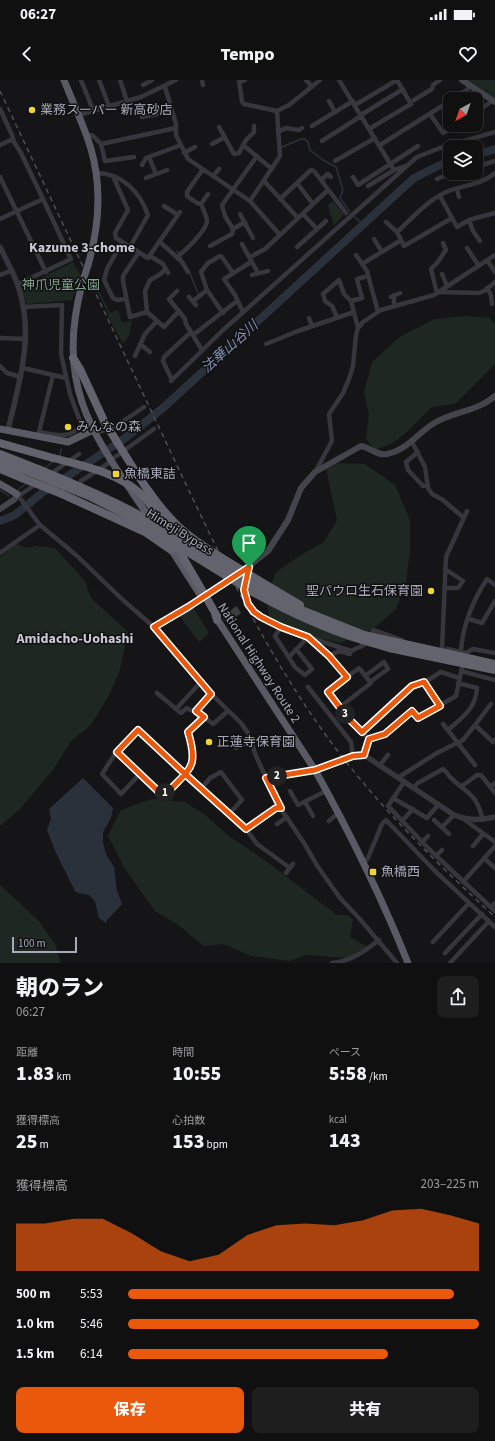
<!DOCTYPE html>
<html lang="ja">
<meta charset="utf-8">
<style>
:root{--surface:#101011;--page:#1e1e1f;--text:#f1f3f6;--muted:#9c9d9f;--line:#303031;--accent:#ea580c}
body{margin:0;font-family:"Source Sans 3","Noto Sans JP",sans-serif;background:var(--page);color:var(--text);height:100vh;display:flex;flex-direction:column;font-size:15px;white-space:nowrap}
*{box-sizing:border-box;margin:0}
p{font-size:13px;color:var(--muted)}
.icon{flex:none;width:22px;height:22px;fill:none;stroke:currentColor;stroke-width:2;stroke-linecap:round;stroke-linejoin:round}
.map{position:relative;height:883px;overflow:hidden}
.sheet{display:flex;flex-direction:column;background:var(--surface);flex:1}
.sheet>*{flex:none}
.needle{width:26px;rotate:220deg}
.controls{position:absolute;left:443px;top:12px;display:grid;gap:8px}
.controls a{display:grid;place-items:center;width:40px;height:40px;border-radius:8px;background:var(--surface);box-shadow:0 4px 16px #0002,0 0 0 1px var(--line);font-size:20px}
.scale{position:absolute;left:12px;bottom:10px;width:65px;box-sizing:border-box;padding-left:4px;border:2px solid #a7a9b7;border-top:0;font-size:11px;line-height:14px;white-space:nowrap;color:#a7a9b7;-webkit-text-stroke:3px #101012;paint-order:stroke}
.pin{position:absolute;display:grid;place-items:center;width:34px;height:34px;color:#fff;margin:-41px -17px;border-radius:50% 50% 50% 0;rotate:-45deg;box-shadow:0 0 4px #0007}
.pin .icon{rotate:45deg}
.km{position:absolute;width:20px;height:20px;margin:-10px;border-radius:50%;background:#222;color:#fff;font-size:11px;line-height:20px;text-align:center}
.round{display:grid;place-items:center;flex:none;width:42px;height:42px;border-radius:8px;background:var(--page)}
.head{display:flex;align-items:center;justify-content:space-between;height:68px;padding:0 16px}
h1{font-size:22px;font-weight:800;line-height:30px}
.metrics{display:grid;grid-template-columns:repeat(3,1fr);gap:6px;height:68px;padding:4px 16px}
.metrics div{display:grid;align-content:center}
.metrics b{font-size:20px;font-weight:800}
.metrics small{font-size:11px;font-weight:400}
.metrics p{font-size:11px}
.chart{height:112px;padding:8px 16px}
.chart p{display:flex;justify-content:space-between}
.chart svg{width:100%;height:72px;margin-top:4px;fill:var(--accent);opacity:.7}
.cta{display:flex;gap:8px;margin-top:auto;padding:8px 16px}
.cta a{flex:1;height:46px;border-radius:8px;background:var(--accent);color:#fff;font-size:16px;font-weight:800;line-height:46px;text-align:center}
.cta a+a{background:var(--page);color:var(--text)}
ul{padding:0 16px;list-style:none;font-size:13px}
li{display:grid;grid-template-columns:64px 48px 1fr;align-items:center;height:30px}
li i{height:10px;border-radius:5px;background:var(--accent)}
.status{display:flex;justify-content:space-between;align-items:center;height:28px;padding:0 20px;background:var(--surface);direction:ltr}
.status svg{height:11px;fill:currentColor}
header{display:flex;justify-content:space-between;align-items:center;height:52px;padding:0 16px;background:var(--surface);font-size:18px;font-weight:800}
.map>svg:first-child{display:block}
.green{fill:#1f2722}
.water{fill:#2b313b}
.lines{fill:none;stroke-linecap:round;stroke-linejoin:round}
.stream{stroke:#2b313b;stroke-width:1.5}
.river{stroke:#2b313b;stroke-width:8}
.building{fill:#3d3d41;stroke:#302f33}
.minor{stroke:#36363c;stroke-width:4.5}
.tertiary{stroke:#36363c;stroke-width:5.5}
.secondary{stroke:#44454c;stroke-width:6}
.trunk{stroke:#5a5a64;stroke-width:7}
.motorway{stroke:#62636d;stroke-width:8}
.rail{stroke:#4d4e55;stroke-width:1.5;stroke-dasharray:5 4;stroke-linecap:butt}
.trunk-bridge{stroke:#5a5a64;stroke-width:7}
.motorway-bridge{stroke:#62636d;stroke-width:8}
.route-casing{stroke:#fff;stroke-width:8}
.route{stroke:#ea580c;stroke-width:5}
.poi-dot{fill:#eed536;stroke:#101012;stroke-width:1.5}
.labels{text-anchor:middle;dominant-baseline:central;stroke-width:3;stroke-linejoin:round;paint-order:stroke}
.poi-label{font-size:13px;fill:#a7a9b7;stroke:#101012;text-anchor:start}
.park-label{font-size:13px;fill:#7fa188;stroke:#101012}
.street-label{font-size:13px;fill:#a7a9b7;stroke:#101012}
.neighbourhood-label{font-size:14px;font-weight:bold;fill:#c8c9d3;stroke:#101012}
.water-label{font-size:14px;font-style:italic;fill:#7f90b1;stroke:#101012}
</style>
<div class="status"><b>06:27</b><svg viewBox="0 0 49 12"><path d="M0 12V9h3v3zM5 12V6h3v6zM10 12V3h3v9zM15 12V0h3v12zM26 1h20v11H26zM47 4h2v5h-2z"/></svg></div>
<header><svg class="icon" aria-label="back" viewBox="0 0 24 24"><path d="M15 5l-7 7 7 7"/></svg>Tempo<svg class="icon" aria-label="heart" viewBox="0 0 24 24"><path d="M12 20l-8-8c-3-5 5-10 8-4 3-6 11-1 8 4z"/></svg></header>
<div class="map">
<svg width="495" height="883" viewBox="0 0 495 883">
<rect width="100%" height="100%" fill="#151517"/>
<path class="green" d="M467,0H495V19Z
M333,121L344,135L334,146L328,125Z
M73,182L81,196L72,220L27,224L21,208Z
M95,203L110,233L118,230L122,243L132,240L129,256L123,264L107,234L108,233L94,205Z
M466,236L490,238L495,244V284L455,324L432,327L407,352L393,363L375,370L366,359L369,335L364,312L372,282L401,256L435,239Z
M338,383L365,384L395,405L410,440V472L406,503L396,529L372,550L340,563L301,554L269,536L267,520L275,493L299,476L324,462L337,440L326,389Z
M16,464L27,468L35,466L55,468L85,501L91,518L128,552L120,590L109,615L91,645L72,660L52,691L20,729L0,746V477Z
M192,526L209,553L199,562L178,534Z
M151,719L185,722L205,735L229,756L259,776L337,835H347L353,839L350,857L368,867L348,878L306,875L289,881L252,876L223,864L204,866L177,844L155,831L125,789L108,756L121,730Z
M0,805L38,840L55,864L61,883H0Z"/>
<path class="water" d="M83,698L113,728L111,738L103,752V763L106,774L114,787L117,811L122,824L107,840L106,843L99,838L95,821L89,815L78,813L75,811L56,773L47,750L51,739L49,729Z"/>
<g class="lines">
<path class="stream" d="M282,67L301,59H305L308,62L310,70L323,80L336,87L343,110L340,118L350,132
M354,136L363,145
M177,171L182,179
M189,191L198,213
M60,377L61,369
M44,389L54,381
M19,409L27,403
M0,410L9,416"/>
<path class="river" d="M476,75L495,69
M0,441L15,435L42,413L124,359L163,328L414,98L440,85L450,82"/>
</g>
<path class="building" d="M236,526L241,533L227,543L223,538Z"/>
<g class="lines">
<path class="minor" d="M81,0L93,30
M99,0L109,26
M120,0L127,21
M202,0L203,5
M239,0L242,22L244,24L277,31L289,25L320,0
M306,0L312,7
M339,0L394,90L405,86
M239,2L245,0
M143,5L152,0
M165,7L176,44V55L188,79L250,121L280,76L277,31
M453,19L467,10L470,5
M414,20L432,9L433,5L440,0
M329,21L335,32
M355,25L397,0L411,24L369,49
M0,29L12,55L14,62L21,73L43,119
M476,32L488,24L492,20
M430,34L443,53L456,45
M79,35L141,17L176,0
M361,35L403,9
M142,37L172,31
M312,46L353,21
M219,47L234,74L239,73L246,60L254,52V46
M278,52L286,48L299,50L302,48
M87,56L92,55L101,64L105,81L134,77
M322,61L361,36
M101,64L176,48
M212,64L225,57
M0,65L13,59
M243,65L272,89
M380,65L450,21
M184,73L195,67
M149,77L156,94
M335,81L375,58
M142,85L146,78L181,65
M476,87L495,81
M96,93C122,93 140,112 148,135L130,167
M113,96L128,130L115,153L116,158L148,178L180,132
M213,96L219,89
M0,97L46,192
M353,97L358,105L418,66
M146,98L167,90
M437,99L452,93
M321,100L328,94L331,97
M264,101L298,138
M297,103L313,124
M368,106L394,90
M457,109L459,117
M440,116L457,147L469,140L495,133
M280,119L311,90L314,91L346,133
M250,121L280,155
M201,124L208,114
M164,126L178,135
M240,134L253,158
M303,134L317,149
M0,139L43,119L71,179L18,204
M469,140L473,151L480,161
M386,142L397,152L404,166L452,138
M233,149L245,142
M397,152C412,138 427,121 446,112C464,104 478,107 495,93
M374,159L382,172
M122,162L107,189L104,200L113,218L117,220L126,219
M160,162L182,182L188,192
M242,164L258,193
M210,166L232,154L233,149L225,136L222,125L257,76
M297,167L326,141
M467,168L479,186
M139,172L123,196V201L130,237L147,232
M356,175L367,191L378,232
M150,176L163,184L168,193
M176,177C184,173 206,150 207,142C207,136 203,129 201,124L197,123L187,116V112L203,89
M250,177L265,169L328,110
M487,180L495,192
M362,184L398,162
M166,189L159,195L150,200L145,211L147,232L164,247L179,231
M442,194L447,206
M0,195L11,191
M252,195L268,191
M487,208L491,215L492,224
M177,211L169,219L185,239L186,244L202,270
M439,212L479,213L486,210L495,202
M437,213L431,189L437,183L446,170L443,163
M189,217L196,225
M391,217L400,213
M193,221L207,210
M351,221L362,218L357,199L368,196
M394,226V215
M24,227L62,225L61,274L70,314L81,344C72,360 55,355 39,352L53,295
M243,232L235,215L224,199L251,182
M223,233L207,210L201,192L208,183L220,176L222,177L233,193
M337,237L332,226L325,221L323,214L339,200L344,214L351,221L358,248
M309,238L312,246
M193,255L237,221
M0,258L26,259
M140,264L150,272
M266,264L298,251L354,232
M135,276L145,254L157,241
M0,286L7,293L21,297
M23,288L66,298
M172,300L163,281L164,277L191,252
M171,301L222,251L417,77L440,68L495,52
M94,353L113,348L144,327
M412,362L425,387L428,408L432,414L443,420L464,438
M418,372L406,382L408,390L423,406L428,405
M111,380L154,349
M315,392L332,361L329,334L343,313L349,299L353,286L356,255L358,248L363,242L381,230L434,215L495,175
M49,395L79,374
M81,401L112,381
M17,414L40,445L76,475L124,521L154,547L200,603L241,643L248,653L256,676L279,726L304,763L318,787L340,818L359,838L397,883
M20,415L36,404
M0,473L40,445
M245,507C244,511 246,515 247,519C253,545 289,545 308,557C323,567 335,584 347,597L359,588L371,603L340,627L347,637L369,659L364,675
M444,508H458L463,501L445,489
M469,539L482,543L495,521
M154,547L187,527L202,517
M281,547L275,556L295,587L305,595L312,589L296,569
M442,569L446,477L467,431
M447,569L466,573L473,569L495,573
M461,572C462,547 473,520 487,499L495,505
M329,576L339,571L350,574
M289,577L308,557L351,571L364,565L374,550L402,560
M461,591L495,600
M365,596L384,582L388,589L370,602
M425,602L440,626
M308,607L351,662L353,676
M157,613L181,633L187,628L190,630L196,631L213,644L228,631
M340,627L328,612L347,597
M176,629L200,603
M196,631L211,614
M204,637L188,652C199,688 190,688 167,713L159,712L140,694L121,714L102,694L119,668L138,650L185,695L246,749L276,728H281
M443,644L475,685
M475,645L491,624
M448,650C463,637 476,628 477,608L458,603
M362,652L412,606L425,602L441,592L459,598
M369,659L385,654L412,631L418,638L456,616L463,583
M236,668L251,661
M117,672L140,694
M380,685L388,675
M399,697L437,673L463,660L475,645L493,662L495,660
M266,698L315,690
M404,702L388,726L429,769L495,831
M462,706L477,695H481L495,713
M490,707L495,703
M413,708L418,703L443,689C447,692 448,695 451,698C469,715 476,713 483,740
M201,709L210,698L221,692L242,720L229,734
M290,711L298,725L326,711
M393,718L427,738L438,725
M305,722L313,736
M434,740L449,754
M465,740L495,762
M329,741L338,733
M402,741L413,729
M277,744L287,737
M442,747L454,735
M246,749L257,764L290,788
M422,762L428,756
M473,766L483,754
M436,776L442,770
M484,778L495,788
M364,782L368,778L382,744L386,740L435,791L495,847
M286,793L293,784
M463,802L495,766
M491,827L495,823
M433,862L469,823
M445,873L482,834
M332,883C351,881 364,872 379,860
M450,883L489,841"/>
<path class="tertiary" d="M0,167C6,180 14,193 18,206C35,255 19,302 8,350
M315,690L353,676L364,675L454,735C469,741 480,740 495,737"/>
<path class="secondary" d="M462,0L495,22
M0,429L15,419L17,414
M202,517L230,501L268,471L288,440L301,408L315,392L361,366C371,368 377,376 387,374C408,370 418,352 436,342C455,331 478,331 495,316"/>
<path class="trunk" d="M64,0C73,23 84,45 91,69C102,107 99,147 88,185
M82,204C54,312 96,358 153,443
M0,349L68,362L93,350
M0,404L17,414
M169,466L199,513
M215,536L315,690C350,753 381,816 408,883"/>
<path class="motorway" d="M73,278L80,289L105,343
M0,363L53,378
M0,374L38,389
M0,381L32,393
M0,389L22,398
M62,414L145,452L171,470
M174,462L217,536V540
M258,500L300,525
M254,505L299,529L364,555
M251,511C287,531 323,548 362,560
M472,579L495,584
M471,585L495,590"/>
<path class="rail" d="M0,11C55,127 110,244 165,360C212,459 257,558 320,647C370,718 432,779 495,837"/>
<path class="trunk-bridge" d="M82,204L88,185"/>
<path class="motorway-bridge" d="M105,343C126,375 147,415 175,443C198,466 230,482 258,500
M53,378C84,386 116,392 141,414C151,423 157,435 165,446
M38,389C72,403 106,417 139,435C178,456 215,481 254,505
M32,393L89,416L136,440L251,511
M22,398L62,414
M364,555L472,579
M362,560L389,568L471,585"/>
</g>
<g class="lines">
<defs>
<path id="route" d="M249,487L188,527L154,547L211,614L196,631L204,637L188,652C199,688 190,688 167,713L159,712L117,672L138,650L185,694L246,749L276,728H281L266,698L315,690L353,676L364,675L369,659L385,654L412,631L418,638L440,626L424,602L412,606L362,652L347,637L328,612L347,597L329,576L308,557L281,547L261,537L254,532L248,524L244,510L249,487"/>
</defs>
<use href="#route" class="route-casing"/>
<use href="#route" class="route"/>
</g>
<g class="poi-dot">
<circle cx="32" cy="30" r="4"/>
<circle cx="68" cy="347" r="4"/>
<rect x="112" y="390" width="8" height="8" rx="2"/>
<circle cx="431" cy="511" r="4"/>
<circle cx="209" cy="662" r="4"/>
<rect x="369" y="788" width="8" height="8" rx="2"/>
</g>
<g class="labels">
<g class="poi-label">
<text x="40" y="30">業務スーパー 新高砂店</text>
<text x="76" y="347">みんなの森</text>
<text x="124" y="394">魚橋東詰</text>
<text x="423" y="511" text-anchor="end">聖パウロ生石保育園</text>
<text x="217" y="662">正蓮寺保育園</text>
<text x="381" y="792">魚橋西</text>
</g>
<g class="park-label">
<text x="61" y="205">神爪児童公園</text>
</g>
<g class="street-label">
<text transform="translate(180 452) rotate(32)">Himeji Bypass</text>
<text transform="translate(259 583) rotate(57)">National Highway Route 2</text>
</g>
<g class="neighbourhood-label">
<text x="82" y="168">Kazume 3-chome</text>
<text x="75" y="559">Amidacho-Uohashi</text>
</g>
<g class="water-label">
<text transform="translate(230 267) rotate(-42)">法華山谷川</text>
</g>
</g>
</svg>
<div class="controls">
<a><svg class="needle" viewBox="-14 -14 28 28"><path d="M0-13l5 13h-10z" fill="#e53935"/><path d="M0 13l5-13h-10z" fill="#9c9d9f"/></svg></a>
<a><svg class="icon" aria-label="layers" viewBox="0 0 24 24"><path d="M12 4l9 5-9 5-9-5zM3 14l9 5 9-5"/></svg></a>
</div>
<div class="scale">100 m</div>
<div class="pin" style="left:249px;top:487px;background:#1e9e55"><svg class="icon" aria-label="arrive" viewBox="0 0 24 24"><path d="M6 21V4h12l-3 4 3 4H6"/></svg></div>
<b class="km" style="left:165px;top:713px">1</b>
<b class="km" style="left:277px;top:696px">2</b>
<b class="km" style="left:345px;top:634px">3</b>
</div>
<section class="sheet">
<div class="head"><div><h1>朝のラン</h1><p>06:27</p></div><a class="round"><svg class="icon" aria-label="share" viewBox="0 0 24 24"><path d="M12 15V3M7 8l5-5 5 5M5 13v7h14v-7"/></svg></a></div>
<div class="metrics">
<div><p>距離</p><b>1.83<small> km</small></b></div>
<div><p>時間</p><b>10:55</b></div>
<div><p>ペース</p><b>5:58<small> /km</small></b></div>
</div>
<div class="metrics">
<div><p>獲得標高</p><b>25<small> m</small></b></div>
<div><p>心拍数</p><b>153<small> bpm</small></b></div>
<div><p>kcal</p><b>143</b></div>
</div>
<div class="chart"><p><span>獲得標高</span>203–225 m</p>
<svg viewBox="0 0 160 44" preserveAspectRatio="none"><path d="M0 44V15L10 15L20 12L30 12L40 21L50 32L60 38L70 34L80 22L90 16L100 15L110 16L120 13L130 7L140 6L150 10L160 15V44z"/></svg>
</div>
<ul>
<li><b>500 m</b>5:53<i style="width:93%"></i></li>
<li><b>1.0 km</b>5:46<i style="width:100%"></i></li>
<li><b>1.5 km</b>6:14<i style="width:74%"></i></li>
</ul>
<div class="cta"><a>保存</a><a>共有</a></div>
</section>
